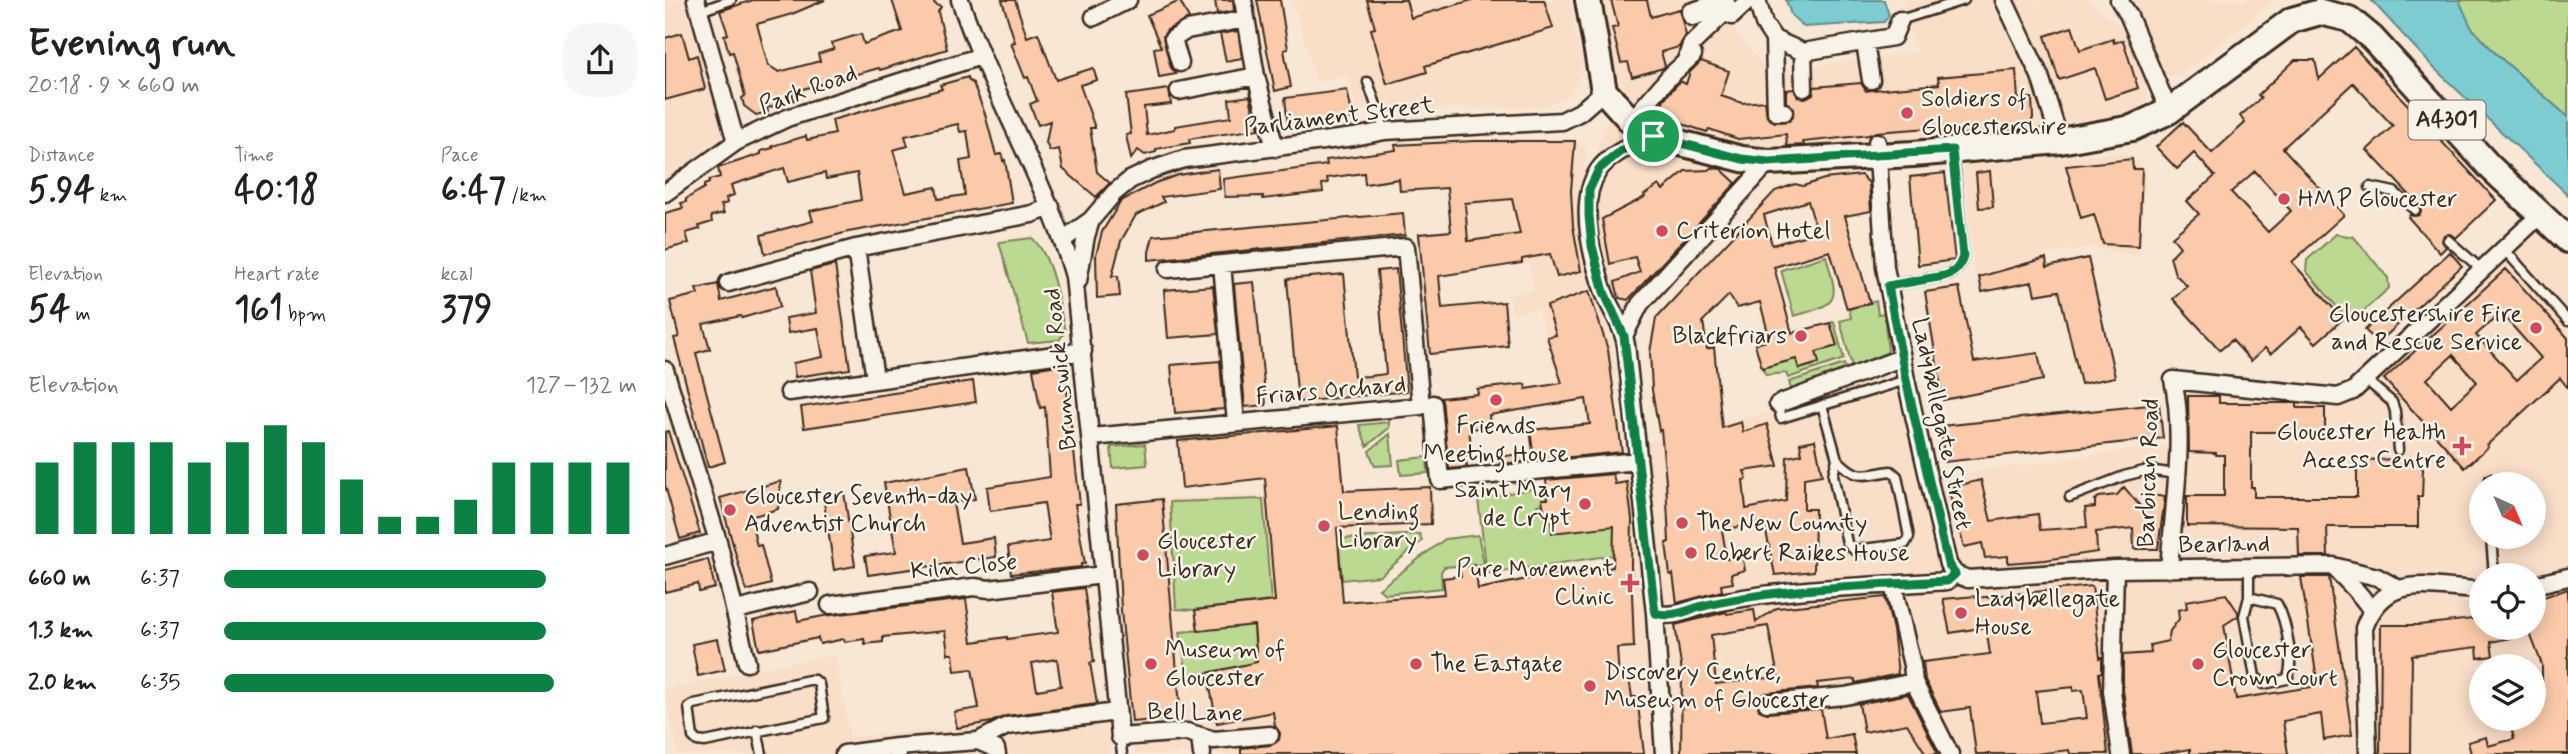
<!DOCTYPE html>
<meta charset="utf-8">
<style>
:root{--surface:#fff;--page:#f6f6f6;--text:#222;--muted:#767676;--accent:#0b8043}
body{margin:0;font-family:Mynerve,sans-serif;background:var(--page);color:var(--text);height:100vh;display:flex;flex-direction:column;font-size:26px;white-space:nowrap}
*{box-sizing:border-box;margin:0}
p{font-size:23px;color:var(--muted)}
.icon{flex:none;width:38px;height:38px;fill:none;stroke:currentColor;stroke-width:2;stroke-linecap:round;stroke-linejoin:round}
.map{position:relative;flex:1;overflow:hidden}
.side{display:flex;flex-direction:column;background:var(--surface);width:665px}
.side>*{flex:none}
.needle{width:46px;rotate:136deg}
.fabs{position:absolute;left:1804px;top:472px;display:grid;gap:14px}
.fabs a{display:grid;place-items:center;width:77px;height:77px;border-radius:50%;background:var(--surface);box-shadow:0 4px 18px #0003;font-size:35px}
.pin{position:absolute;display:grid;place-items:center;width:60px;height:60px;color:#fff;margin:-30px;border:4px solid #fff;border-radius:50%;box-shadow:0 2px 7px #0007}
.round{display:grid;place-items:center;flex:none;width:74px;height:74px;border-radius:28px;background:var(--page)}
.head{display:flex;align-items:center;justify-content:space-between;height:119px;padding:0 28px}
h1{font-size:38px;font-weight:700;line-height:52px}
.stats{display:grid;grid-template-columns:repeat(3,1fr);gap:10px;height:119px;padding:7px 28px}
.stats div{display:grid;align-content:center}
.stats b{font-size:35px;font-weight:700}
.stats small{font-size:19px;font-weight:400}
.stats p{font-size:19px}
.chart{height:196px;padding:14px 28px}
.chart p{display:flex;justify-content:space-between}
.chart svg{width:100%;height:126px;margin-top:7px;stroke:var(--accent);stroke-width:6}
ul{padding:0 28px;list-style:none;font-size:23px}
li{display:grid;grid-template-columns:112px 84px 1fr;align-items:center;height:52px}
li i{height:18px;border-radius:9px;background:var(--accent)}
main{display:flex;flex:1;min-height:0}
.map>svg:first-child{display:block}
.built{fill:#f9dec8;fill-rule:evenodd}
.green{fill:#bbd991;stroke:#7b8258;stroke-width:2}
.water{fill:#7bccd2;stroke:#618b8a;stroke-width:2}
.building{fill:#fbcaaa;stroke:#3b2a1e;stroke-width:2;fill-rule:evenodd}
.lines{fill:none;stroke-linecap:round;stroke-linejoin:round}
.lane-casing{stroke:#3b2a1e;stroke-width:13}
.street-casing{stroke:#3b2a1e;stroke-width:21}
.primary-casing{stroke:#3b2a1e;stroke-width:30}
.lane{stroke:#f7f3e8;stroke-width:8}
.street{stroke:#f7f3e8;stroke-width:16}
.primary{stroke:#f7f3e8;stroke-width:24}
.route-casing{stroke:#fff;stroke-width:14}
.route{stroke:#0b8043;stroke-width:9}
.poi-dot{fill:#d1495b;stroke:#f7f3e8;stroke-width:2.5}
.labels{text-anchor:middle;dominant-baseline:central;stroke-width:5;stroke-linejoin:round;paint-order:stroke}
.shield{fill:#f7f3e8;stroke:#73665b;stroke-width:2}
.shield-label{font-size:23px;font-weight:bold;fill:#3b2a1e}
.street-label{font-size:24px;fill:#3b2a1e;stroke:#f7f3e8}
.poi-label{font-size:24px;fill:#3b2a1e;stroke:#f7f3e8;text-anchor:start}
</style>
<main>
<section class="side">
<div class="head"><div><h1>Evening run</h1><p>20:18 · 9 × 660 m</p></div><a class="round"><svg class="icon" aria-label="share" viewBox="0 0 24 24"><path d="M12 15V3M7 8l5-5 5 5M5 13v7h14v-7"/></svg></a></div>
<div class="stats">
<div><p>Distance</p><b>5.94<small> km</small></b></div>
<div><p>Time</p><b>40:18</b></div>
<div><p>Pace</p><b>6:47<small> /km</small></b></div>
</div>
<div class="stats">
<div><p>Elevation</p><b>54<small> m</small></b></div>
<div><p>Heart rate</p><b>161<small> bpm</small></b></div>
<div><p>kcal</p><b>379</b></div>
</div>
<div class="chart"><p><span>Elevation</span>127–132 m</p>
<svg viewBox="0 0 160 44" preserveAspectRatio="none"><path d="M5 44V19M15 44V12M25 44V12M35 44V12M45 44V19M55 44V12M65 44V6M75 44V12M85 44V25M95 44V38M105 44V38M115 44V32M125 44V19M135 44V19M145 44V19M155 44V19"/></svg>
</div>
<ul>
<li><b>660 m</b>6:37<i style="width:78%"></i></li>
<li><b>1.3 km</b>6:37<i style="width:78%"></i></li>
<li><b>2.0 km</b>6:35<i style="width:80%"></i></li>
</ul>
</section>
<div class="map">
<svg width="1903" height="754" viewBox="0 0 1903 754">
<rect width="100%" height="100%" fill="#f8e7d5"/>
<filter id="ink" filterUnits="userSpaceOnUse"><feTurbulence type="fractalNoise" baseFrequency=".0143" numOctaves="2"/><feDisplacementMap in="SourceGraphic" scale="14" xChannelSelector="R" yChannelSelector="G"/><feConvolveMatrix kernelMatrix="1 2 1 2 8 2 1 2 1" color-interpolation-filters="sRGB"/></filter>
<g filter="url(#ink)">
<path class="built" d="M0,0H24L61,135L0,180Z
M628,0H905L918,69L905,95L877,107L691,110L683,74L652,83Z
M937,0H1062L1072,34L1085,51L1101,66L1118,70L1252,52L1237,0H1329L1332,9L1351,0H1422L1451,23L1461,35L1483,87V98L1479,106L1463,116L1333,138L1195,145L1112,152L1059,146L1016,134L991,123L970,106L954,86L943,60Z
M1465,0H1610L1518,73L1506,76L1497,74L1483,49Z
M951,118L995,147L1082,178L961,312H951L944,303L927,191L933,147L942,122Z
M809,141L910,142L921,148L918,195L929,280L948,348L952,373L917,379L890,359L872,307L848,314L844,295L869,291L864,263L790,273L782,188L735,191L730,145Z
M1450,153L1466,155L1481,170L1474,256L1430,247L1382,254L1310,276L1298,165Z
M1875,215L1903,242V566L1864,576H1816V579L1761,576L1732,582L1709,592L1694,614L1688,632L1686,665L1693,754H470L467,722L516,717L497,499L765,487L766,524H755V534L673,539L679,601L778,594L872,577L965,566V519L957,448L1118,409L1232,375L1294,583L1304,587L1333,586L1458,571L1462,557L1307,574L1296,570L1289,561L1265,478L1506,444L1508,380L1673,397ZM1816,485H1869V537H1816Z
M1903,584V754H1712L1708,632L1714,616L1729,599L1754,595L1802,602L1816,600V628H1869V593ZM1816,667H1869V719H1816Z
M170,654L185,737L292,728L376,714L439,708L446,754H13L0,689Z"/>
<path class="green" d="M1792,0H1903V117L1830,53L1806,27Z
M1671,234L1689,237L1723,278L1724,288L1693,316L1679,315L1641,271L1642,260Z
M367,238C388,256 394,305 400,332L394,340L363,343L334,242Z
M1161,256C1174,302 1175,303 1129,316L1116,270Z
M1211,301L1213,314L1219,313L1223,352L1187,367L1175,321L1186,318L1184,309Z
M1169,322L1179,359L1123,378L1121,373L1101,375L1097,368L1131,359L1134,369L1153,364L1151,352L1172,346L1165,323Z
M1179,364L1181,372L1127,393L1124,382Z
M724,422V428L702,446L694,425Z
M725,434L728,465L710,466L704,451Z
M480,444L482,465L448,468L446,447Z
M762,457L763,473L736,475L734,460Z
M881,486L883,499H878V504L872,505L873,512H879L881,521L949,523V555L822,574L813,499Z
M598,499L606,601L530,610L511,609L505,502Z
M755,534L757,541L715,576L677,580L673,539Z
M813,535L819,564L779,567L776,572L777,588L720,594L714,589L780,539Z
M589,625L591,663L542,673L523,681L515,632Z"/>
<path class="water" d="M1121,0H1219L1224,15L1219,22L1139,27L1126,15Z
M1706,0H1794L1806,27L1830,53L1903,117V195L1769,68Z"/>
<path class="building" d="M88,0H160L127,14L92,24L103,65L114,72L155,61L153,54L169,49L166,43L196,34L199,44L237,31L227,0H268L270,4L276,7L273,12L282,49L215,70L214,68L127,92L129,100L102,108L103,112L91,115L79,106L77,98L80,96L68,52L64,53L59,35L63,34L55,11Z
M337,0H350L362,37L373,33L391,80L428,68L432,80L415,85L430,128H425L432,172L445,183L431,197L398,169L394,149L385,151L381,143L385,121L373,125L365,104L372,101L363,77L360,78L346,43L350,42Z
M550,0H568L569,11L552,14Z
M592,0H615L623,49L619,50L626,87L610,91Z
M702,0H741L746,18L807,0H879L888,28L760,66L762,72L722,84L706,29L710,28Z
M946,0H982L986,17L1014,9L1021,35L1014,47L996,52L1000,66L998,68L967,77L963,62L956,63L947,28L953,27Z
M515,1L524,19L502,30L498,36L505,66L511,74L494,77L489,48L496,47L482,15Z
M1407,27L1415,50L1448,39L1449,43L1458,40L1473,88L1440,99L1430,68L1394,80L1380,36Z
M573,31L577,58L561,61L555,34Z
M17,33L24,58L32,55L40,89L0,100V38Z
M1689,47L1831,200L1791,238L1785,234L1779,235L1777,241L1781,247L1775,253L1743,217L1745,215L1749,216L1754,215L1756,211L1755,206L1702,150L1728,126L1688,83L1618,148L1679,215L1627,262L1678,319L1651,343L1636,327L1606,354L1600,348L1586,361L1567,340L1555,350L1508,299L1522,286L1510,274L1505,257L1515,247L1507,237L1534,214L1522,201L1550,176L1529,153L1512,169L1491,147L1518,122L1547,153L1580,123L1575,116L1596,98L1593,95L1630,60H1650L1654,79ZM1590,171L1626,211L1603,232L1566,192Z
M1036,61L1064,71L1056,96L1077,103L1100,101L1102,117L1110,122L1124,121L1128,117V107L1121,102V90L1129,89L1133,97L1140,98L1148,94L1149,87L1196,83L1201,91L1207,90L1274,84L1273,77L1351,70L1353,99L1367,98L1368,118L1365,125L1359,129L1279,136L1278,127L1211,132L1204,135L1138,142L1139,145L1122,146L1121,134L1073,139L1044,129L1042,132L1008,121L1009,117L994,112L999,99L1015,81L1021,84L1025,72Z
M303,77L304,81L308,83L320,114L331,155L337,154L338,161L340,160L347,203L183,232L100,254L96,235L148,221L145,211L196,200L192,173L161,179L160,173L123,182L119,168L66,185L69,195L61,198L62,203L56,205L59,213L46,216L47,222L34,226L35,229L21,233L24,243L0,250V213L18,208L16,203L21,202V199L39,188V185L44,183V180L55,177L53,168L96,154V151L108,148L107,146L141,136L142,140L170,134L167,120L277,89L275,85ZM293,124L295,132L302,131L306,159L295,161L300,195L273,199L271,187L241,193L228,150L243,146L240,136Z
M504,89L506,104L479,107L482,135L510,129V126L566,117L564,99L585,96L589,116L591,115L594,129L524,139L525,143L491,149V152L480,155L473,150L466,159L461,135L466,134L461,95Z
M682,90L688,118L623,127L620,98Z
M809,141H910L906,191L908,226L916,271L892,277L885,254L857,259V263L774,276L777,308L839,302L843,346L765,354L754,234L786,231L782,188L735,191L734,179L700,184L699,173L662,178L663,183L657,184L658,192L598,199V196L560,197L558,179L662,165L661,160L731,150L730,145ZM847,199L855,234L803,241L800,203Z
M1467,159L1468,169H1477L1474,246L1438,244L1429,214L1416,218L1401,166Z
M1046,168L1056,169L1071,183L963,300L954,298L950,282L975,272L970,257L945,264L937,219L980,197L979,195L994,185L998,190L1020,171L1044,170Z
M553,169L555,189L496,197L499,202L471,215L456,241L447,276H453L455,296L432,298L431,255L437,232L456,201L490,183L513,175Z
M1325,171L1328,207L1314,208L1311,173Z
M1280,173L1290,260L1253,265L1245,177Z
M1196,175L1204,183L1206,211L1180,216L1205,303L1182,309L1165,251L1109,267L1127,333L1165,323L1172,346L1151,352L1154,363L1134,369L1131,359L1097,368L1090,344L1105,340L1095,302L1072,308L1064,295L1038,321L1042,349L1049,347L1057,428L1076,422L1078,432L1102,424L1113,466L1079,471L1082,479L1078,480L1081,509L1121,501L1122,457L1137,454L1135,443L1150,440L1157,475L1139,478V509H1150L1149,571L1110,575L1099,522L1057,530L1062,559L1077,555L1080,570L1066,574L1068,583L1056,585L1057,591L1012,603L1008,574L1005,575L1001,543L1004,542L1001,481L996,430L994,431L987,390L985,352L991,318L1110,191L1130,184L1138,186L1159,179ZM1143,201L1152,232L1107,245L1099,215Z
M738,213L740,235L484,260V252L488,236Z
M1785,252L1797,266L1713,343L1700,330Z
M1381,258L1382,267L1423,258L1450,377L1416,384L1394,291L1370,295L1367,282L1317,292L1314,277Z
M170,265L185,369L130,377L128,363L158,357L153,328L123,333L121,318L151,313L145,271Z
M731,269L742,391L633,402L622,279L679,274L689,377L705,376L721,374L712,271Z
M1841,269L1903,338V388L1895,378L1822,445L1823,447L1800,468L1719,379ZM1836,313L1876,358L1852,380L1811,335ZM1788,355L1812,382L1786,406L1762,379Z
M589,282L601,405L580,407L569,284Z
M53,284L56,301L111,286L115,307L77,318L76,316L38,324L45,349L31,353L60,462L43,467L9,338L14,337L5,301L33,294L31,289Z
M548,286L553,334L503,338L499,290Z
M1294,287L1309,362L1373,353L1378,380L1278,400L1260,292Z
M924,291L943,350L957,452L835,464L834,457L868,452L865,430L925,424L921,399L824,415L825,427L804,429L807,454H800L802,467L784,469L776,398L813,394L812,389L860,384L861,389L897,383L882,337L891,335L882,306Z
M555,361L559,409L510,413L506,365Z
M399,364L415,504H410L420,564H416V567L346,574L343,547L385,541L379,503L325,511L322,487L385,477L380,407L375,408L368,369Z
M308,381L311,402L139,428L136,407Z
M1523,396H1554V403H1632V408H1660V435H1643V432H1586V487H1589V497H1692V460L1747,459L1758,469L1757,497H1753V527H1662L1663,556H1634L1633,527L1522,526V496H1559V455H1551V453L1524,452Z
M1494,404L1498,438L1279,462L1276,426Z
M673,426L679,491L765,487L766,524L672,528L678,602L780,594L778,578L796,576L794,567L810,565L813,589L872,577L948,567L949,526L887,533L886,521H881L877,499H883L881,480L948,474L950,484L962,482L967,519L966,565L969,647L952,648L954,678H964L967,697H972L979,754H576V748L606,745L614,740L615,733L610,726L608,712L552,723L542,673L592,662L589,625L533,631L530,610L610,601L600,478L517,488L513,441Z
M3,431L35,533L15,539L0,485V432Z
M304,467L310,499L288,503L295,543L329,538L331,557L203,575L200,556L231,552L219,483Z
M1316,480L1326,521L1373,514L1375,530L1422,527L1420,508L1430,507V500L1434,497L1452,495L1459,487L1479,511L1480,494L1500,497L1493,549H1469L1468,528L1431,532L1432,552L1380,560L1343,563V556L1320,558L1317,543L1299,547L1283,488Z
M116,481L113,509L85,517L92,546L96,545L106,584L81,591L55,498Z
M179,492L190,566L169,570L158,495Z
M497,499L516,718L467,722L456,610L451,504Z
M43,559L50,588L34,592L33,584L0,592V570Z
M1636,577H1664L1687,735L1659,740L1656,714L1618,721L1623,754H1525V749L1496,754H1467L1458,690V655L1486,653L1485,645L1503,641L1505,631L1514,619L1513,610L1522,608L1521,601L1561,594L1573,612V616L1559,625L1571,699L1653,686Z
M1427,586L1435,658L1437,657V672L1434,673L1443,754H1405L1404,750L1371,754H1311L1305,708L1276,712L1260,680L1258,662L1325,654L1321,627L1285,633L1278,599L1311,596V598ZM1408,687V691L1418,690L1422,718L1375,723L1371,691Z
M419,588L429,662L425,663L432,704L341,716L326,722L292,728L289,712L314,708L307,669L290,671L288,654H283L280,631L218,637V642L200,644L199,639L180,642L179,639L155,644L153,638L94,650L88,621L131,611L133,621L158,616L301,599L307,642L342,637V639L393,632L387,592ZM392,659L396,686L372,690L367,663Z
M1903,589V754H1806L1803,742L1821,737L1823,746L1849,739L1844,719H1869V684L1877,682V665L1863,628H1869V600Z
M1220,597L1228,630L1233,674L1190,683V679L1152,683L1153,688L1101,693L1092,699L1094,710L1102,713L1156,709L1161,739L1187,734L1191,754H1016L1017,672L1010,625L1061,612L1062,614L1089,610L1091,622L1112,608ZM1103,626L1113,677L1051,684L1046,635Z
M1816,618V628H1862L1863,634L1826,642L1828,656L1813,658L1812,647L1747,655L1746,754H1715L1716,625H1754Z
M53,639L60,670L33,676L27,644Z
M1243,694L1273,754H1261L1242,724L1199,732L1194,704Z"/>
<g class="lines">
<defs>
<path id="lane" d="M35,11L66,0
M1235,20L1299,0
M703,82L720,131
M1705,187L1729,192L1750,210
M1783,240L1817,270
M1839,249L1903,321
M1223,286L1279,276C1290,273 1295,267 1298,256L1288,153
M1701,380L1727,402L1730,411L1733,450
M1113,404L1116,418L1241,380
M1157,405L1172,459L1168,475L1182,543L1189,550L1240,544L1244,537L1232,476L1226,471C1198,475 1193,481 1172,459
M1825,485V479
M1405,497L1459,476L1483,470L1511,474
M1826,537L1829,576
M1584,569V597L1612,604C1621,620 1630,663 1622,679L1599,684L1590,677L1579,616L1584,597
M144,680H150L154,684L159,718L40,742L32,741L28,737L24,707L29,704Z
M92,730L97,754
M455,737L457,754"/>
<path id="street" d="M31,0L71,142
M295,0C327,94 381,180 409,276L455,737L522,732L549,740L605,735
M578,0L591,76L610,148
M1092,0L1099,24L1109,39L1138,52L1228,37L1235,20
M1339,0L1375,76L1395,141
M1454,0L1463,14L1504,111
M1060,1L1067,16L1084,0
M429,17L463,0
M1109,39L1111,112H1119
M1200,43L1206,80
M1138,52L1139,88
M1021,60L1026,45L1058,14L1056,8L1027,17L1025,12L1056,2V0
M515,63L508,39L522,30L581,19
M514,91L591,76
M966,121L1004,77L1028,55
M988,136C969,145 945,153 933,171C912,204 927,258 939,292C944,307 955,321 959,337C962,345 962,355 963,364L990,613L999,754
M1212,142L1220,267L1241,380L1283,564L1290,574
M0,193L71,142L122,118L316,56
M399,239L426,220L449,193L465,180L486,170L519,159L689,137L720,131L897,121L915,112L939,91
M191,248L367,214L386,207
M557,264L571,423
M413,281L421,236L426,220
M63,283L191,248L210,379
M959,336L975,304L1104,162
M0,370L53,541L82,663
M124,392L418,351
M768,404L775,480L973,461
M1113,404L1236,358
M427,437L756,406L741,247L503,269
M0,556L53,541
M1668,566C1681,581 1696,593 1706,610
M1450,569L1447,691L1456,754
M1504,569C1508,511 1521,436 1508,380L1673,397L1688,391L1875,215
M1228,585L1247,665L1249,682L1285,754
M1869,585L1903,577
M165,605L309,587L324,589L438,575
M71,610L145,592
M990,613C1008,619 1025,609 1042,605C1121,587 1202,587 1282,581L1290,574L1303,579L1450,569L1668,566L1712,577L1734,589
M1102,703L1180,696L1249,682
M535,736L537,754
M313,741L342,726L452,712
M232,747L313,741L331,749L332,754
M179,754L232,747L233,754
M1703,754L1699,628C1721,569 1766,589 1816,590"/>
<path id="primary" d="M923,0L939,91L966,121L988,136L1077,159L1104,162L1248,154L1395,141L1467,128L1504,111L1627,20L1655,12L1684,19L1707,38L1825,167L1903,240"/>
</defs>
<use href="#lane" class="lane-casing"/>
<use href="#street" class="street-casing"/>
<use href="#primary" class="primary-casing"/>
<use href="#lane" class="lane"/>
<use href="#street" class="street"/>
<use href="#primary" class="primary"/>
</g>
</g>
<g class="lines" filter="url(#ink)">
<defs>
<path id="route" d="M988,136L1077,159L1104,162L1287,150L1298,256C1295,267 1290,273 1279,276L1223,286L1241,380L1283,564L1290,574L1282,581C1202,586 1121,587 1042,605C1025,609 1008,619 990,613L959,336L939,292L927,246L924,216V190L934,169L957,150Z"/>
</defs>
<use href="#route" class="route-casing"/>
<use href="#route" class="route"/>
</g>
<g class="poi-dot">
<circle cx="1242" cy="113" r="7"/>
<circle cx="1619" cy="199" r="7"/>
<circle cx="997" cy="231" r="7"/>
<circle cx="1871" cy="328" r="7"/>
<circle cx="1136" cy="336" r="7"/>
<circle cx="831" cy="400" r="7"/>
<path d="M1793.5 435.5h7v7h7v7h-7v7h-7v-7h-7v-7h7z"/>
<circle cx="920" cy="504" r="7"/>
<circle cx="65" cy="510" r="7"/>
<circle cx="1017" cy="523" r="7"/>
<circle cx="659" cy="526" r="7"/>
<circle cx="1026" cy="553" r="7"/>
<circle cx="478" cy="555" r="7"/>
<path d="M961.5 572.5h7v7h7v7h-7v7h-7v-7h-7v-7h7z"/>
<circle cx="1296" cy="613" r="7"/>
<circle cx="486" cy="664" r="7"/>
<circle cx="751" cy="664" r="7"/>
<circle cx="1533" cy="664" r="7"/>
<circle cx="925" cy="686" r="7"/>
</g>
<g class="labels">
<rect class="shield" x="1743.5" y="100.5" width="77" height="39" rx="5"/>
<g class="shield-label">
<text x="1782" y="120">A4301</text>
</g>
<g class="street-label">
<text transform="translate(143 90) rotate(-20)">Park Road</text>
<text transform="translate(674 117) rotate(-7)">Parliament Street</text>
<text transform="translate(396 369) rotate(-96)">Brunswick Road</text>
<text transform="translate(666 391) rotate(-5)">Friars Orchard</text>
<text transform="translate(1276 424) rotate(78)">Ladybellegate Street</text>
<text transform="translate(1484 473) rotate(-88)">Barbican Road</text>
<text transform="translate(1559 545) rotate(-1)">Bearland</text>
<text transform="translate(299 567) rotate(-5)">Kiln Close</text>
<text transform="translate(530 713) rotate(1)">Bell Lane</text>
</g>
<g class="poi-label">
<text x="1256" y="99">Soldiers of<tspan x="1256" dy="28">Gloucestershire</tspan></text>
<text x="1633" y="199">HMP Gloucester</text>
<text x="1011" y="231">Criterion Hotel</text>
<text x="1857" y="314" text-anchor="end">Gloucestershire Fire<tspan x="1857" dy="28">and Rescue Service</tspan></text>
<text x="1122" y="336" text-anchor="end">Blackfriars</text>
<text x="831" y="426" text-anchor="middle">Friends<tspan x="831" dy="28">Meeting House</tspan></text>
<text x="1781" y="432" text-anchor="end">Gloucester Health<tspan x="1781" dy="28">Access Centre</tspan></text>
<text x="906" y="490" text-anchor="end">Saint Mary<tspan x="906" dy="28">de Crypt</tspan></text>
<text x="79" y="496">Gloucester Seventh-day<tspan x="79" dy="28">Adventist Church</tspan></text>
<text x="673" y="512">Lending<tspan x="673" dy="28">Library</tspan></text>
<text x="1031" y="523">The New County</text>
<text x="492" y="541">Gloucester<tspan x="492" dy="28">Library</tspan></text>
<text x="1040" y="553">Robert Raikes House</text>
<text x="949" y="569" text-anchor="end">Pure Movement<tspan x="949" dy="28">Clinic</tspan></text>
<text x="1310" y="599">Ladybellegate<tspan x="1310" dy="28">House</tspan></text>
<text x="500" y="650">Museum of<tspan x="500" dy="28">Gloucester</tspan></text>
<text x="1547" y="650">Gloucester<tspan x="1547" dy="28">Crown Court</tspan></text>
<text x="765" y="664">The Eastgate</text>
<text x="939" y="672">Discovery Centre,<tspan x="939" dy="28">Museum of Gloucester</tspan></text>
</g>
</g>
</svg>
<div class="fabs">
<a><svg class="needle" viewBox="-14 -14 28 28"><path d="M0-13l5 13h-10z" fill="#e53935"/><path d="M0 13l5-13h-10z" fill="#767676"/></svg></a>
<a><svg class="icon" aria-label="locate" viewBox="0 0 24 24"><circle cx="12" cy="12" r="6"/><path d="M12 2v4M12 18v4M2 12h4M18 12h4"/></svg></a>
<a><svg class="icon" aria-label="layers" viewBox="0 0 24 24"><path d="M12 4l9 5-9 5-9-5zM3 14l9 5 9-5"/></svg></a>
</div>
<div class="pin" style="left:988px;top:136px;background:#1e9e55"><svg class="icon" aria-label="arrive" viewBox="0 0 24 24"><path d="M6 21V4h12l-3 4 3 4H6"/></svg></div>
</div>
</main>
